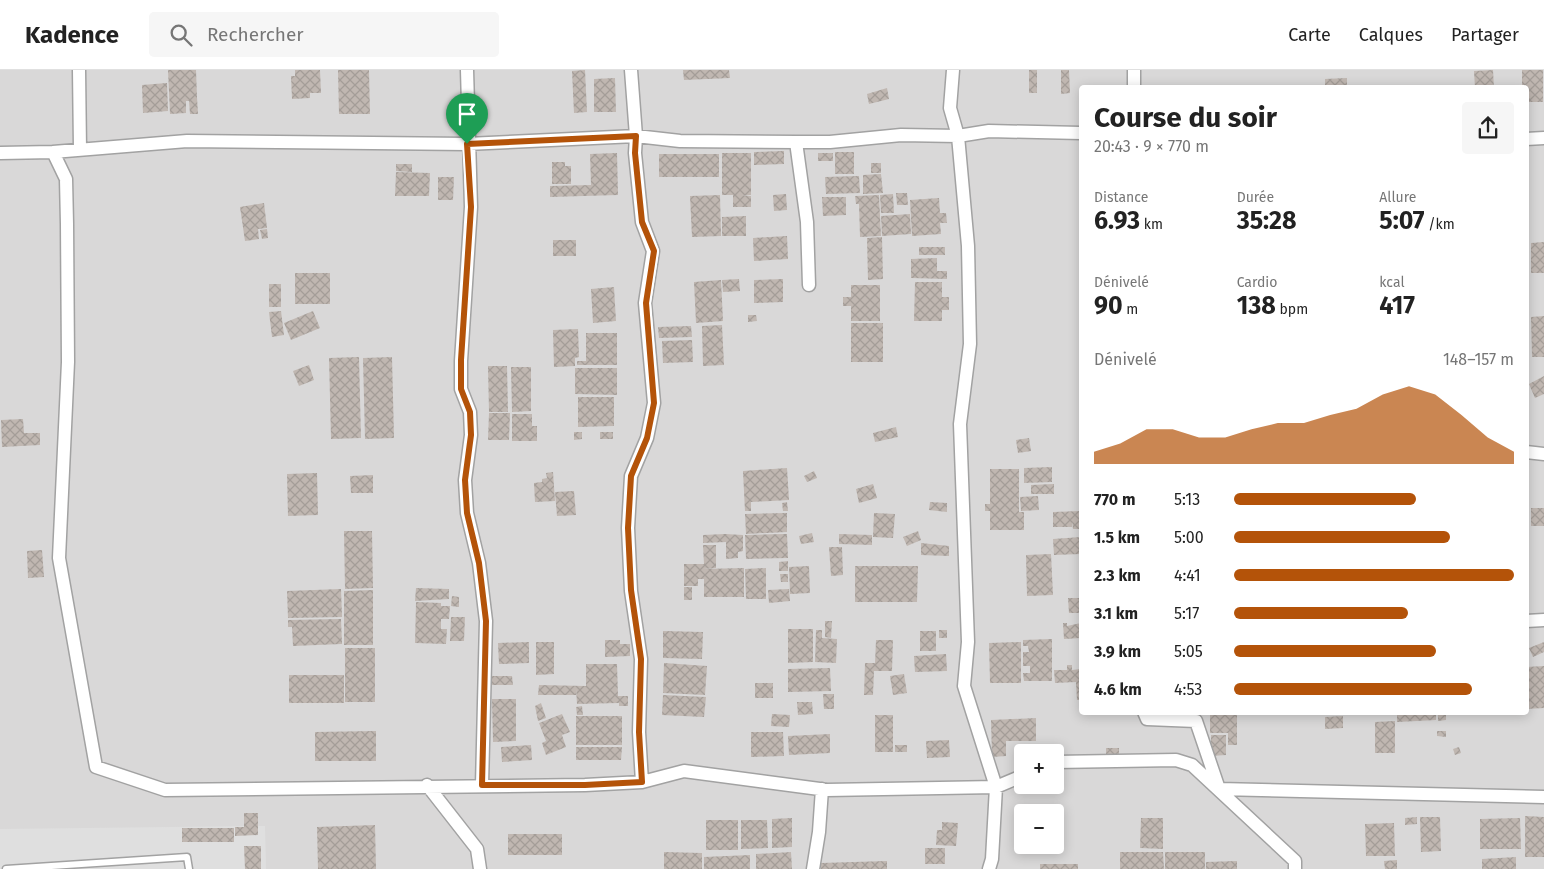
<!DOCTYPE html>
<html lang="fr">
<meta charset="utf-8">
<style>
:root{--surface:#fff;--page:#f6f6f6;--text:#222;--muted:#767676;--line:#e0e0e0;--accent:#b45309}
body{margin:0;font-family:"Fira Sans",sans-serif;background:var(--page);color:var(--text);height:100vh;display:flex;flex-direction:column;font-size:19px;white-space:nowrap}
*{box-sizing:border-box;margin:0}
p{font-size:16px;color:var(--muted)}
.icon{flex:none;width:28px;height:28px;fill:none;stroke:currentColor;stroke-width:2;stroke-linecap:round;stroke-linejoin:round}
.map{position:relative;flex:1;overflow:hidden}
.sheet{position:absolute;left:1079px;top:15px;width:450px;height:630px;display:flex;flex-direction:column;background:var(--surface);border-radius:5px;box-shadow:0 2px 12px #0003}
.sheet>*{flex:none}
.tools{position:absolute;left:1014px;top:674px;display:grid;gap:10px}
.tools a{display:grid;place-items:center;width:50px;height:50px;border-radius:5px;background:var(--surface);box-shadow:0 2px 12px #0003;font-size:25px}
.pin{position:absolute;display:grid;place-items:center;width:42px;height:42px;color:#fff;margin:-51px -21px;border-radius:50% 50% 50% 0;rotate:-45deg;box-shadow:0 0 5px #0007}
.pin .icon{rotate:45deg}
.round{display:grid;place-items:center;flex:none;width:52px;height:52px;border-radius:5px;background:var(--page)}
.overview{display:flex;align-items:center;justify-content:space-between;height:85px;padding:0 15px}
h1{font-size:28px;font-weight:700;line-height:38px}
.stats{display:grid;grid-template-columns:repeat(3,1fr);gap:8px;height:85px;padding:5px 15px}
.stats div{display:grid;align-content:center}
.stats b{font-size:25px;font-weight:700}
.stats small{font-size:14px;font-weight:400}
.stats p{font-size:14px}
.chart{height:140px;padding:10px 15px}
.chart p{display:flex;justify-content:space-between}
.chart svg{width:100%;height:90px;margin-top:5px;fill:var(--accent);opacity:.7}
ul{padding:0 15px;list-style:none;font-size:16px}
li{display:grid;grid-template-columns:80px 60px 1fr;align-items:center;height:38px}
li i{height:12px;border-radius:6px;background:var(--accent)}
header{display:flex;align-items:center;gap:30px;box-sizing:border-box;height:70px;padding:0 25px;background:var(--surface);border-bottom:1px solid var(--line)}
header strong{font-size:24px}
nav{display:flex;gap:28px;margin-inline-start:auto;font-size:18px}
.search{width:350px;height:45px;background:var(--page);display:flex;align-items:center;gap:12px;box-sizing:border-box;padding:0 18px;border-radius:5px;color:var(--muted);font-size:19px}
.map>svg:first-child{display:block}
.residential{fill:#d9d8d8;fill-rule:evenodd}
.parking{fill:#dfdfdf}
.building{fill:url(#building-cross-hatch)}
.lines{fill:none;stroke-linecap:round;stroke-linejoin:round}
.lane-casing{stroke:#a2a2a2;stroke-width:9}
.street-casing{stroke:#a2a2a2;stroke-width:15}
.lane{stroke:#fff;stroke-width:6}
.street{stroke:#fff;stroke-width:12}
.route-casing{stroke:#fff;stroke-width:10}
.route{stroke:#b45309;stroke-width:6}
</style>
<header>
<strong>Kadence</strong>
<div class="search"><svg class="icon" aria-label="search" viewBox="0 0 24 24"><circle cx="10" cy="10" r="6"/><path d="M15 15l6 6"/></svg>Rechercher</div>
<nav><a>Carte</a><a>Calques</a><a>Partager</a></nav>
</header>
<div class="map">
<svg width="1544" height="799" viewBox="0 0 1544 799">
<defs>
<pattern id="building-cross-hatch" width="8" height="8" patternUnits="userSpaceOnUse" patternTransform="scale(1.25)"><rect width="8" height="8" fill="#c0b7b1"/><path d="M0 0l8 8M0 8l8-8" fill="none" stroke="#a49d98"/></pattern>
</defs>
<rect width="100%" height="100%" fill="#ece8e1"/>
<path class="residential" d="M0,0H1544V799H0ZM1081,18H1526V642H1081ZM1022,682H1055V715H1022ZM1022,742H1055V775H1022Z"/>
<path class="parking" d="M265,756L266,799H0V759Z"/>
<path class="building" d="M168,0H196L197,27L189,28L197,27L198,44H190L189,31H186V43L170,44Z
M295,0H320L321,23H310V28L292,29L291,6H295Z
M338,0H369L370,44H339Z
M585,0L587,42L574,43L572,1Z
M683,0H729L730,8L684,10Z
M1029,0H1037V23H1029Z
M1061,0H1069L1070,23L1061,24Z
M1493,0L1494,18H1475L1474,1Z
M1522,0H1543V32H1526V18H1522Z
M615,8L616,42H594V9Z
M1347,8V18H1325V9Z
M167,13L168,41L143,43L142,15Z
M887,18L889,29L869,34L867,24Z
M784,81V94L754,95V82Z
M835,82H854V104H835Z
M617,83L618,125L550,127V116L591,115L590,84Z
M722,83H751V125H742L751,126V137H733V125H722Z
M818,83H833V91H818Z
M659,84H719V107H659Z
M552,92H565V96H571V114H552Z
M871,93H881V103H871Z
M396,94H412V102L396,101Z
M396,102L430,103L429,126H395Z
M881,104L883,123L863,124V105Z
M859,106L860,123L826,124L825,107Z
M438,107H454L453,130H438Z
M1526,119H1529L1528,160H1526Z
M896,123H907L908,135H897Z
M786,124L787,140L774,141L773,125Z
M893,124L894,143H881L880,125Z
M720,125L721,166L692,167L690,126Z
M879,125L881,166L860,167L859,134H856L855,126Z
M822,127H846V145L823,146Z
M939,128L940,143H946L947,153H940L941,164L912,166L910,130Z
M264,133L267,158L258,159L259,169L245,171L240,137Z
M910,144L911,164L882,166L881,146Z
M746,146V166H722V147Z
M267,159L268,168L262,169L260,160Z
M1526,164H1529V204H1526Z
M787,166L788,189L754,191L753,168Z
M882,167L883,209L868,210L867,168Z
M553,170H576V186H553Z
M1544,172V203H1531V173Z
M919,177H945V185H919Z
M937,188V201H947V209L911,208V189Z
M295,203H330V234H295Z
M739,209L740,221L723,222L722,210Z
M783,209V232L754,233V210Z
M721,210L723,251L696,253L694,212Z
M915,212H942V227H949V240H942V251H914Z
M269,214H281V237H269Z
M851,215H880V251H851V236H843V227H851Z
M1526,216H1529L1528,246H1526Z
M614,217L616,251L593,253L591,219Z
M281,241L284,265L272,267L269,242Z
M313,241L320,258L291,270L284,253Z
M748,245H756L757,251L748,252Z
M1544,246V287H1532L1531,247Z
M851,253H883V292H851Z
M722,255L724,295L703,296L702,256Z
M691,256L692,267L659,268L658,257Z
M578,259L579,287L575,288V296L554,297L553,260Z
M586,263H617V295H577V291H586Z
M692,270L693,292L663,293L662,271Z
M359,287L361,368L331,369L329,288Z
M392,287L394,368L365,369L363,288Z
M309,295L314,310L299,316L293,301Z
M488,296H507L508,342H489Z
M511,297H531V341L512,342Z
M575,298H617V325L575,324Z
M1544,306V324L1535,328L1529,314Z
M578,327H614V356L578,357Z
M489,343H510L509,370H488Z
M512,344H532V356H537V371H512Z
M23,349L24,363H40V375L2,377L1,350Z
M896,357L898,367L875,372L873,363Z
M574,362H582V369L574,370Z
M600,362H613V369H600Z
M1029,368L1031,381L1018,383L1016,370Z
M1052,397V412L1024,413V398Z
M787,398L789,430L751,432V441H745L743,401Z
M990,399H1019V442H1024V460H990V441H985V434H990Z
M814,401L817,408L807,412L804,406Z
M553,402L555,431L535,432L534,413L542,412V409L547,408L546,403Z
M317,403L318,445L288,446L287,404Z
M373,405V423H351L350,406Z
M873,414L877,428L859,433L856,419Z
M1054,414V424H1031V415Z
M574,421L576,445L557,446L555,422Z
M1038,426L1039,440L1021,441L1020,427Z
M787,432L788,441H783L782,433Z
M930,432L947,433V442L929,440Z
M1526,437H1528L1529,458H1526Z
M1531,438H1544V456H1531Z
M1081,441V459H1073L1072,452V457H1053V442Z
M787,443V462L746,464L745,444Z
M874,443L895,444L893,468L873,467Z
M344,461H372L373,518L345,519Z
M918,461L921,470L907,476L903,467Z
M812,463L814,472L801,474L799,466Z
M725,464L743,465V481L738,482V488L726,489V472L703,473V465Z
M787,464L788,488L746,489L745,465Z
M839,464L872,465V475L839,474Z
M1081,467V484L1054,485L1053,469Z
M921,473L949,476V486L921,485Z
M703,475H716V498L703,499L744,498V527H704V509H698V516H684V494H704Z
M829,477H842L843,505L831,506Z
M42,480L44,507L28,508L27,481Z
M1051,484L1053,525L1027,526L1026,485Z
M788,491V501H779V492Z
M809,496L810,523L790,524L789,497Z
M855,496H918L917,532H855Z
M766,498V529H746L745,499Z
M780,504H788V512H781Z
M684,517H692V530H684Z
M416,518L449,519V529L415,531Z
M341,519L342,547L288,548L287,521Z
M789,519L790,531L769,533L768,520Z
M373,520V575H344V521Z
M452,526L459,527V537L451,536Z
M1068,528H1081V543H1069Z
M416,532L441,533V536H450L449,549H441V559H447L446,574L415,573Z
M451,547H465L464,571H450Z
M341,549L342,574L293,576L292,557H288V550Z
M825,551H832L831,568L825,567Z
M1063,553H1067V556L1081,553V568L1064,569Z
M788,559H813V592L788,593Z
M816,560H822V568L837,569L836,593L815,592Z
M939,560H947V568H939Z
M663,561L703,562L702,589L663,588Z
M920,561H936V581H920Z
M1052,569V611H1024L1023,603H1030V596H1023V582H1029L1028,576H1023V570Z
M605,570H620V574H630V586L605,587Z
M876,570H893L892,601H874L873,625H864L865,593H875Z
M529,572V593L499,594L498,573Z
M536,572H554V604L536,605Z
M1021,572V613H990L989,573Z
M1544,572V582L1533,587L1529,578Z
M345,578H375V632H345Z
M946,584L947,601L915,602L914,586Z
M664,593L707,596L705,625L663,623Z
M586,594H617L618,626H628V636H619V633L577,634L576,619V625H538L539,615L586,616Z
M1067,595H1072V600L1081,599V630H1077L1076,612L1055,613L1054,600H1067Z
M1544,596V638L1526,639V597Z
M830,598L831,621L788,622V599Z
M904,604L907,623L893,625L890,606Z
M289,605H344V633H289Z
M492,606H512L513,615H492Z
M755,613H773V628H755Z
M823,624H834V639H824Z
M663,625L706,627L704,647L662,645Z
M492,629H516V671L493,672Z
M797,632H812L813,644L798,645Z
M541,633L546,648L538,651L535,636Z
M582,636L583,645H577L576,637Z
M1210,642H1237V675H1228V663H1210Z
M1397,642H1436V650L1397,652Z
M1438,642H1446V650L1438,651Z
M562,644L570,662L562,665L566,677L546,685L542,673L546,671L539,653Z
M772,644L790,645L789,657L771,656Z
M875,645H893V682H875Z
M576,646H622V675H576Z
M1343,646V658L1325,659V647Z
M1036,648V671H1006V686L992,687L991,650Z
M1395,651V683H1375V652Z
M376,661V691H315V662Z
M1437,661H1446V667L1437,666Z
M751,662H783L784,686L751,687Z
M830,664V683L789,685L788,666Z
M1211,665H1226V685L1211,686Z
M949,670L950,687L927,688L926,671Z
M531,675L532,690L502,692L501,677Z
M895,675H907V682H895Z
M1023,676H1036V682H1023Z
M576,677H622L621,690H576Z
M1459,677L1461,683L1455,685L1453,679Z
M1106,678H1119V687L1106,688Z
M244,743H258V765L235,766V757H244Z
M1525,746L1544,747V787H1525Z
M1417,747V754L1405,755V748Z
M1420,747H1440L1441,781L1421,782Z
M792,748V777L772,778V749Z
M1141,748H1163V779L1140,778Z
M1520,748L1521,779H1480V749Z
M706,750H738V780H706Z
M741,750H767L768,778L741,779Z
M942,752L958,753L956,776L936,775L937,760H942Z
M1394,753L1395,786H1366L1365,754Z
M375,755L376,799H318L317,757Z
M182,758H234V772H182Z
M508,764H562V785H508Z
M244,776H261V799H245Z
M925,778H945V794H925Z
M664,782L702,783V799H664Z
M791,782L792,799H756V784Z
M1120,782H1163L1164,799H1120Z
M1165,782H1205V799H1165Z
M750,785V799H704V787Z
M1516,787V799H1482V789Z
M1397,790V799H1385L1384,791Z
M887,791V799H821V793Z
M1237,791V799H1206V792Z
M1040,794H1078V799H1040Z"/>
<g class="lines">
<defs>
<path id="lane" d="M6,799L187,787L189,799"/>
<path id="street" d="M79,0L80,79
M467,0L471,137L461,291V319L470,342L471,365L465,410L467,443L479,493L486,551L482,715
M631,0L636,66L635,83L642,152L653,181L645,233L654,333L647,368L631,406L628,458L631,521L641,589L639,662L642,712
M953,0L950,38L958,66L989,61L1081,63
M1134,0V18
M1526,69L1544,68
M796,72L807,152L809,215
M0,83L53,82
M1526,382L1544,384
M1526,551L1544,550
M1144,642L1147,649L1196,651L1219,719L1544,727
M1055,692L1176,690L1192,695L1295,791V799
M427,715L477,779L480,799
M813,799L819,762L822,719
M989,799L992,789L996,717L964,616L968,572L960,354L970,274L968,176L958,66L901,65L830,72H796L680,71L636,66L467,74L187,71L53,82L66,109L67,154L68,292L59,488L96,697L165,720L585,715L642,712L684,701L827,720L996,717L1022,706"/>
</defs>
<use href="#lane" class="lane-casing"/>
<use href="#street" class="street-casing"/>
<use href="#lane" class="lane"/>
<use href="#street" class="street"/>
</g>
<g class="lines">
<defs>
<path id="route" d="M636,66L635,83L642,152L654,181L646,233L654,333L647,368L631,406L628,458L631,520L641,589L639,662L642,712L585,715H482L486,551L479,493L467,443L465,410L471,365L470,342L461,319V290L471,137L467,74Z"/>
</defs>
<use href="#route" class="route-casing"/>
<use href="#route" class="route"/>
</g>
</svg>
<div class="tools">
<a>+</a>
<a>−</a>
</div>
<div class="pin" style="left:467px;top:74px;background:#1e9e55"><svg class="icon" aria-label="arrive" viewBox="0 0 24 24"><path d="M6 21V4h12l-3 4 3 4H6"/></svg></div>
<section class="sheet">
<div class="overview"><div><h1>Course du soir</h1><p>20:43 · 9 × 770 m</p></div><a class="round"><svg class="icon" aria-label="share" viewBox="0 0 24 24"><path d="M12 15V3M7 8l5-5 5 5M5 13v7h14v-7"/></svg></a></div>
<div class="stats">
<div><p>Distance</p><b>6.93<small> km</small></b></div>
<div><p>Durée</p><b>35:28</b></div>
<div><p>Allure</p><b>5:07<small> /km</small></b></div>
</div>
<div class="stats">
<div><p>Dénivelé</p><b>90<small> m</small></b></div>
<div><p>Cardio</p><b>138<small> bpm</small></b></div>
<div><p>kcal</p><b>417</b></div>
</div>
<div class="chart"><p><span>Dénivelé</span>148–157 m</p>
<svg viewBox="0 0 160 44" preserveAspectRatio="none"><path d="M0 44V38L10 34L20 27L30 27L40 31L50 31L60 27L70 24L80 24L90 20L100 17L110 10L120 6L130 10L140 20L150 31L160 38V44z"/></svg>
</div>
<ul>
<li><b>770 m</b>5:13<i style="width:65%"></i></li>
<li><b>1.5 km</b>5:00<i style="width:77%"></i></li>
<li><b>2.3 km</b>4:41<i style="width:100%"></i></li>
<li><b>3.1 km</b>5:17<i style="width:62%"></i></li>
<li><b>3.9 km</b>5:05<i style="width:72%"></i></li>
<li><b>4.6 km</b>4:53<i style="width:85%"></i></li>
</ul>
</section>
</div>
